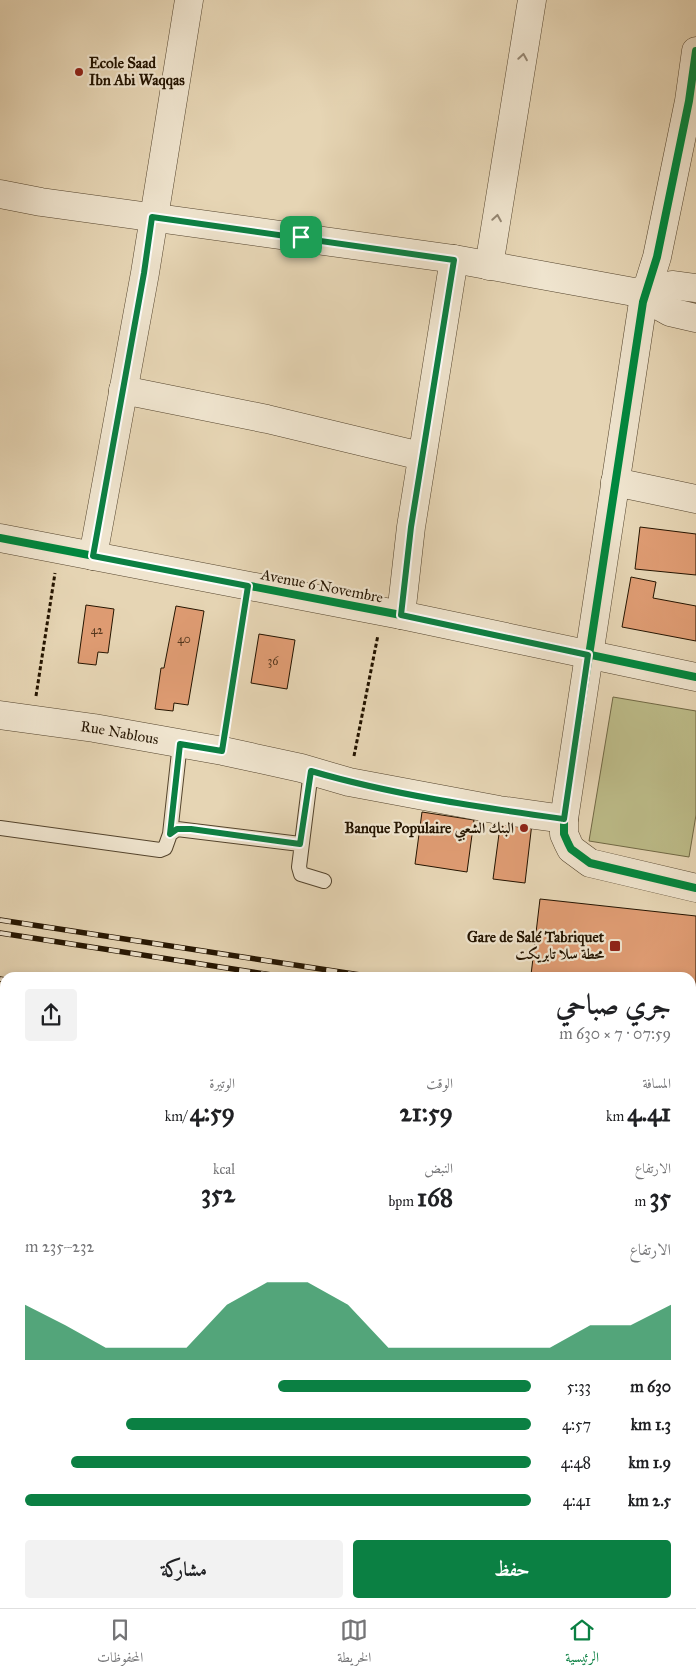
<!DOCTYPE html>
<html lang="ar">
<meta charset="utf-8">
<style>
:root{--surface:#fff;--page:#f2f2f2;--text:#202124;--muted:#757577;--line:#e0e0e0;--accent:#0b8043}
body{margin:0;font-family:"IM FELL Great Primer",Amiri,serif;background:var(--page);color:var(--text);direction:rtl;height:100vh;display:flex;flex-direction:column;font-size:19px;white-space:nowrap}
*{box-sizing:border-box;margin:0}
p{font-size:16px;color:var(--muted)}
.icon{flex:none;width:28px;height:28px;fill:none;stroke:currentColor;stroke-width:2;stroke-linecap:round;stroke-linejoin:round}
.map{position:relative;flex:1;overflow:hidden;direction:ltr}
.drawer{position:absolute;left:0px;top:972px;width:696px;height:636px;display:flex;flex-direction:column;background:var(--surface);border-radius:15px 15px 0 0;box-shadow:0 2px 8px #0003;direction:rtl}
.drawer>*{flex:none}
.pin{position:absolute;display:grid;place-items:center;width:42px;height:42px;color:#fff;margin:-21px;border-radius:10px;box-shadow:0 2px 8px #0006}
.round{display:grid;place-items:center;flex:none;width:52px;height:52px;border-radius:5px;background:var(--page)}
.summary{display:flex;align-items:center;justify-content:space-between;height:85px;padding:0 25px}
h1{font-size:28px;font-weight:700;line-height:38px}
.figures{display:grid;grid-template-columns:repeat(3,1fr);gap:8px;height:85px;padding:5px 25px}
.figures div{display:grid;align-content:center}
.figures b{font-size:25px;font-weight:700}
.figures small{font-size:14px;font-weight:400}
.figures p{font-size:14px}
.chart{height:140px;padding:10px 25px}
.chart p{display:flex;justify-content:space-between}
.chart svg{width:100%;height:90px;margin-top:5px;fill:var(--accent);opacity:.7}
.cta{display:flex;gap:10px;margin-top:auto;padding:10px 25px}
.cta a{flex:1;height:58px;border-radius:5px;background:var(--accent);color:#fff;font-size:20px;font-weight:700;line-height:58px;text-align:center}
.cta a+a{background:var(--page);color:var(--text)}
ul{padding:0 25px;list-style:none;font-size:16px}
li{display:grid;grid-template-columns:80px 60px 1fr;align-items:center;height:38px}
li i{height:12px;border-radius:6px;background:var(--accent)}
.dock{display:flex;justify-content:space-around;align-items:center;height:70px;border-top:1px solid var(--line);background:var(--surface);font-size:14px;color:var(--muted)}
.dock a{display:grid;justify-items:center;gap:2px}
.dock .active{color:var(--accent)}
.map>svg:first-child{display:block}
.green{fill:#bcbb88;stroke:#706844}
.building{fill:#df9c73;stroke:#241400}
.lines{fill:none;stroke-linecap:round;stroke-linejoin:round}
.service-casing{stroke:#54442d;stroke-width:16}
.minor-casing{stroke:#54442d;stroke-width:29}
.tertiary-casing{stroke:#54442d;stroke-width:29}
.path{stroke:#241400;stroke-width:3;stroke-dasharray:4 2.5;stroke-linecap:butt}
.service{stroke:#efe4ce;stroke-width:14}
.minor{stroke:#efe4ce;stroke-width:28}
.tertiary{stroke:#efe4ce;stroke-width:28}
.rail-casing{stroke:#241400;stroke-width:5.5}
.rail{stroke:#efe4ce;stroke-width:4;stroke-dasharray:11;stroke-linecap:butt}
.cycleway-casing{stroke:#efe4ce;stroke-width:11}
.cycleway{stroke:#00873e;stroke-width:8}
.oneway{stroke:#948671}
.route-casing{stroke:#fff;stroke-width:10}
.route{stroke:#0b8043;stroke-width:6}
.poi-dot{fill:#8f2418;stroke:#efe4ce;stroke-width:2}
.labels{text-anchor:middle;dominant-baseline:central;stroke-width:4.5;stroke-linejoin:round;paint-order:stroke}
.number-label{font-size:12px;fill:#53361d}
.poi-label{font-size:15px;font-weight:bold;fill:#241400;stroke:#efe4ce;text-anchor:end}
.street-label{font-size:15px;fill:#241400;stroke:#efe4ce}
</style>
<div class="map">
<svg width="696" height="1608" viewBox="0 0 696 1608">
<rect width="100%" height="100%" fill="#e6d5b4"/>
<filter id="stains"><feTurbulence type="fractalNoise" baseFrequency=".004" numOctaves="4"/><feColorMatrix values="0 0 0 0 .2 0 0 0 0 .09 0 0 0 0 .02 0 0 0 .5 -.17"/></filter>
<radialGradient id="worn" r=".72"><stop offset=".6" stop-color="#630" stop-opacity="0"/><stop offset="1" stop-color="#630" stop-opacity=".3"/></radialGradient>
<path class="green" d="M613,697L696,711V815L689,857L589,841Z"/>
<path class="building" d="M640,527L696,534V575L635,569Z
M631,577L656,582L653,598L696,606V641L622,627Z
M86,605L114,609L108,653L98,652L96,665L78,663Z
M176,606L204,611L188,705L174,703L173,711L155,709L161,668H164Z
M259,634L295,640L287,689L251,683Z
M422,812L474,820L467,872L415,864Z
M501,819L532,823L525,883L493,879Z
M540,899L696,916V999H691V978H545L531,975Z
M691,1277L696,1278V1343H691Z"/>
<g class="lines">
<defs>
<path id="service" d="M311,771L299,867L301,874L324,881
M0,828L160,850L165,848L170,834L177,829L300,844
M170,834L180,743"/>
<g id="minor">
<path d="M696,51L689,101L657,257L643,302L564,819V834L568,843L571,849L590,863L696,888"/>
<path d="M0,194L41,202L454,259L634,292L670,312L696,318"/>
<path d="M489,266L532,0"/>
<path d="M634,292L672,285L696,288"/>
<path d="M123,390L267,419L421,456"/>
<path d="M615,482L696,499"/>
<path d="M93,556L145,273L189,0"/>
<path d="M401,615L411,527L454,259"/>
<path id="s1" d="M0,715L94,728L223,751L301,768L349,782L499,810L564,819"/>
</g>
<path id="tertiary" d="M0,538L401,615L696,677"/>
</defs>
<use href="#service" class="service-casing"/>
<use href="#minor" class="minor-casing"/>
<use href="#tertiary" class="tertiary-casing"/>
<path class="path" d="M36,696L55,573
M226,726L244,611
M354,756L378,635"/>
<use href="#service" class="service"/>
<use href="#minor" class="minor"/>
<use href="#tertiary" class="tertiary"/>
<defs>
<path id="rail" d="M0,920L380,978
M0,933L291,978
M0,979L5,980
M0,1016H5
M691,1022L696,1023
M691,1036H696
M0,1037H5
M0,1072L5,1073
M691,1079H696
M691,1110H696
M691,1140L696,1141
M691,1182H696"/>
</defs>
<use href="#rail" class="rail-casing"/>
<use href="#rail" class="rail"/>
<defs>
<path id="cycleway" d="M696,51L689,101L657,257L643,302L564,819V834L568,843L571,849L590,863L696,888
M0,538L401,615L696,677"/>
</defs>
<use href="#cycleway" class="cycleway-casing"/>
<use href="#cycleway" class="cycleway"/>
</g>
<defs><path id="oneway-chevron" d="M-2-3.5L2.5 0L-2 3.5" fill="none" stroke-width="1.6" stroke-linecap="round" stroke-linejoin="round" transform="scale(1.25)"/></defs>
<g class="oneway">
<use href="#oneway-chevron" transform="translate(523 57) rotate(-81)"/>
<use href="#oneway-chevron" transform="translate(497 218) rotate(-81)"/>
</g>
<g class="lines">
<defs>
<path id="route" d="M152,217L454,260L411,527L401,615L588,655L564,819C479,807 393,795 311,771L300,844L191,829H177L170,834L180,744L222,751L248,586L93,556L144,273Z"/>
</defs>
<use href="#route" class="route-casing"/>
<use href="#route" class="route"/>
</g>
<g class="poi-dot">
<circle cx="79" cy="72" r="5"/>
<circle cx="524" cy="828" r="5"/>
<rect x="609" y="940" width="12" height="12" rx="2.5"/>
</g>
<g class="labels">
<g class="number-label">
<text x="97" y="630">42</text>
<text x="184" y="639">40</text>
<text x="273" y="661">36</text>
</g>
<g class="poi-label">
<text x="89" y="63" text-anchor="start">Ecole Saad<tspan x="89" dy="17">Ibn Abi Waqqas</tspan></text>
<text x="514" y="828">Banque Populaire البنك الشعبي</text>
<text x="604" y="937">Gare de Salé Tabriquet<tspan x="604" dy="17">محطة سلا تابريكت</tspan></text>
</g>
<g class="street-label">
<text transform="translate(322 586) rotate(11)">Avenue 6 Novembre</text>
<text stroke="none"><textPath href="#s1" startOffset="121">Rue Nablous</textPath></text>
</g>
</g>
<rect width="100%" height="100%" filter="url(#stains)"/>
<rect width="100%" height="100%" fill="url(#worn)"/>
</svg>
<div class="pin" style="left:301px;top:237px;background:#1e9e55"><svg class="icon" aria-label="arrive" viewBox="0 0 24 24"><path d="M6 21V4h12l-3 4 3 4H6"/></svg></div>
<section class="drawer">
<div class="summary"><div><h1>جري صباحي</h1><p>07:59 · 7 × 630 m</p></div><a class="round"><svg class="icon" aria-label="share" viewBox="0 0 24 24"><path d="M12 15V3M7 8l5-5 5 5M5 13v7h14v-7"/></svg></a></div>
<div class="figures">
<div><p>المسافة</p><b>4.41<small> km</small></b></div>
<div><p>الوقت</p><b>21:59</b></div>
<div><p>الوتيرة</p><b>4:59<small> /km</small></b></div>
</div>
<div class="figures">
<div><p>الارتفاع</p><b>35<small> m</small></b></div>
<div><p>النبض</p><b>168<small> bpm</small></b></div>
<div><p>kcal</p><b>352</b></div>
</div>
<div class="chart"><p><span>الارتفاع</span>232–235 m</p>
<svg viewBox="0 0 160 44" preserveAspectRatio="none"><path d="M0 44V17L10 27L20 38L30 38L40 38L50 17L60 6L70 6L80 17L90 38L100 38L110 38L120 38L130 38L140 27L150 27L160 17V44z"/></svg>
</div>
<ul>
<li><b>630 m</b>5:33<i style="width:50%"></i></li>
<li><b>1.3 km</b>4:57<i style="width:80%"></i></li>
<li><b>1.9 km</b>4:48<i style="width:91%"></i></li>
<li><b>2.5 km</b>4:41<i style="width:100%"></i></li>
</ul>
<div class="cta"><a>حفظ</a><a>مشاركة</a></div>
</section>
</div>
<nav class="dock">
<a class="active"><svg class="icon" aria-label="home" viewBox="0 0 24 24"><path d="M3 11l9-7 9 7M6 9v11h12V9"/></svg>الرئيسية</a>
<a><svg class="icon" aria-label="map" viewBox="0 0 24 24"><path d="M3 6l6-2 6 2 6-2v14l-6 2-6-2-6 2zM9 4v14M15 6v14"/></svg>الخريطة</a>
<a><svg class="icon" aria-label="saved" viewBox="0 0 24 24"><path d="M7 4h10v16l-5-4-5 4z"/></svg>المحفوظات</a>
</nav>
